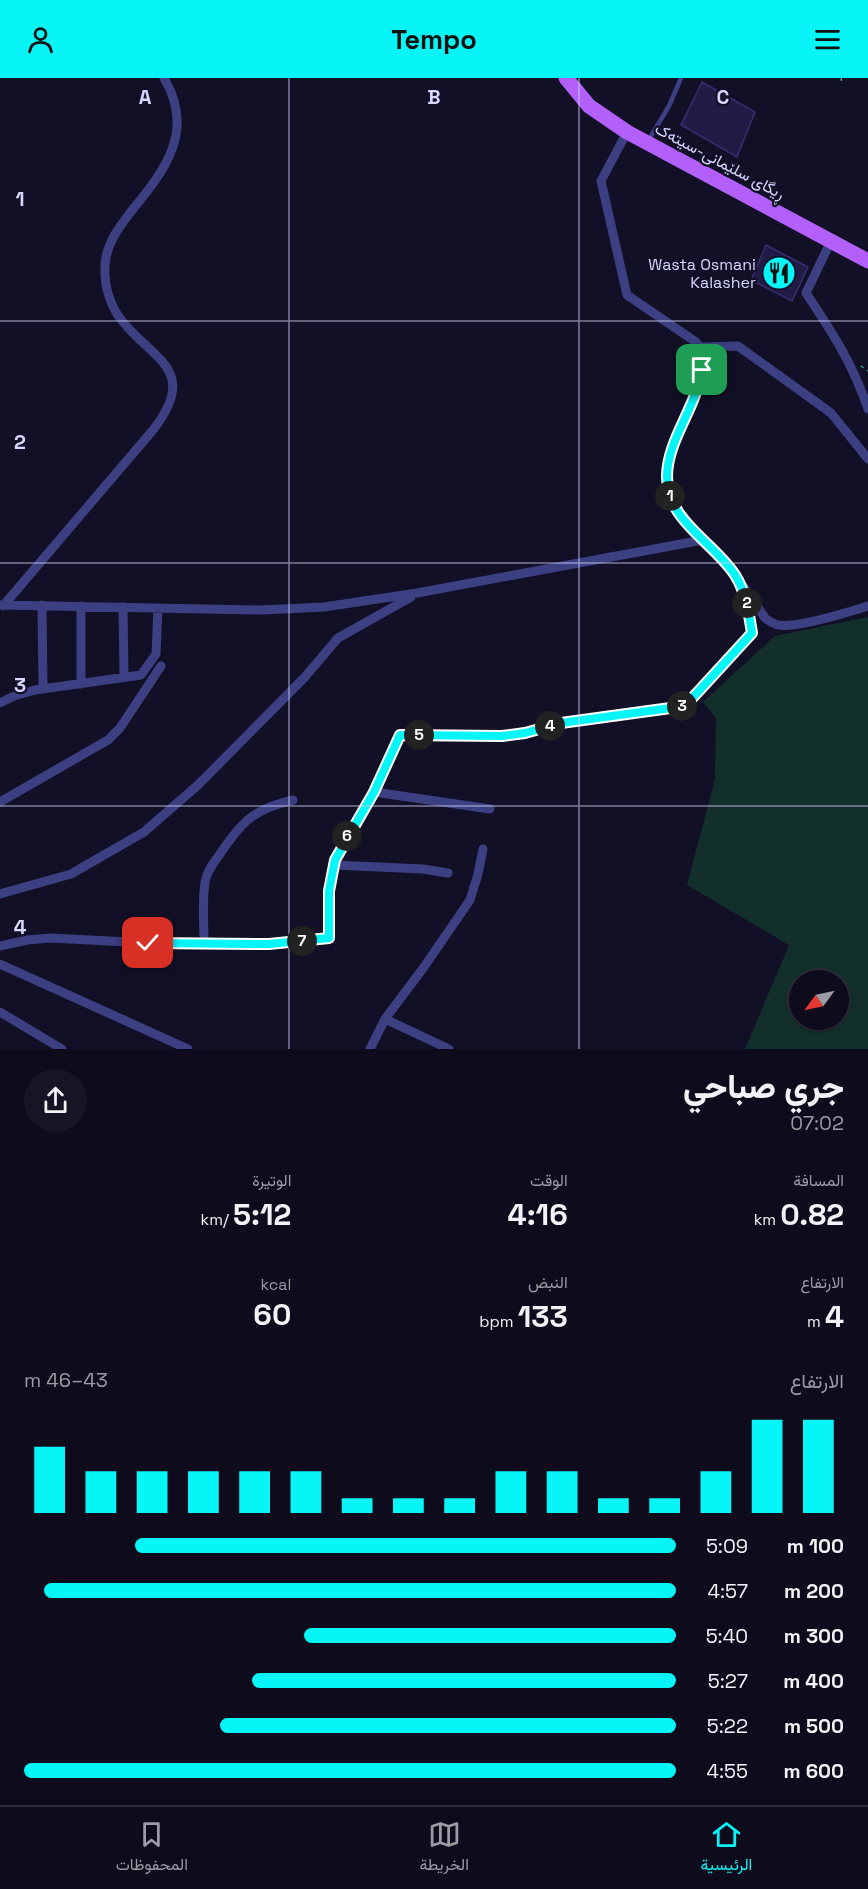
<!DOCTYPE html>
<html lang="ar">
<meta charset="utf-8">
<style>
:root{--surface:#0e0c1c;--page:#171525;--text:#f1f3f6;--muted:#9b9ba3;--line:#2e2c3b;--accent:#08f5f8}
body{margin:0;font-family:"Space Grotesk",Vazirmatn,sans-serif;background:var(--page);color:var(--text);direction:rtl;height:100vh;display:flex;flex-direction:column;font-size:22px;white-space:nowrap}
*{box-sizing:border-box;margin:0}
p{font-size:20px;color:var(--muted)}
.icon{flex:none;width:33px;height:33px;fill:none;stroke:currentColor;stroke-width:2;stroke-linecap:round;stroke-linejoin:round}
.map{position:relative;height:971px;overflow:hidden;direction:ltr}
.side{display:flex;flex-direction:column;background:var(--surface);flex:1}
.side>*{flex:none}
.needle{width:39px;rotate:237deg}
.buttons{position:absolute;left:789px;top:892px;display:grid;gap:12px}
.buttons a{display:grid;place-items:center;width:60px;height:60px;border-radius:50%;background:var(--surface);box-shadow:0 2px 4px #0004,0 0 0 2px var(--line);font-size:30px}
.pin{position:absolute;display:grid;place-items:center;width:51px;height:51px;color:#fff;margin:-26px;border-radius:12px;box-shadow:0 3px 9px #0006}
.km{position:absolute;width:30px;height:30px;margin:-15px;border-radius:50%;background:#222;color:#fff;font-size:16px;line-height:30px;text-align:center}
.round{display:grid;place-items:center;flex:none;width:63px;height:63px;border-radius:32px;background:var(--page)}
.head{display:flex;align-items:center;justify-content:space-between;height:102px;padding:0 24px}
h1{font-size:33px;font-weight:800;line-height:45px}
.figures{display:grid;grid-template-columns:repeat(3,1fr);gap:9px;height:102px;padding:6px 24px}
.figures div{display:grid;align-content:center}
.figures b{font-size:30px;font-weight:800}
.figures small{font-size:16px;font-weight:400}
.figures p{font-size:16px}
.chart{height:168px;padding:12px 24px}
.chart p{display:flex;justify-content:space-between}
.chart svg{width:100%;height:108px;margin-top:6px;stroke:var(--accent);stroke-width:6}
ul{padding:0 24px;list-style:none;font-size:20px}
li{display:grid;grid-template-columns:96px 72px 1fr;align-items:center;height:45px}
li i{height:15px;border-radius:8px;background:var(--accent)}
header{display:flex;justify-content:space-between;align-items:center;height:78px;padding:0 24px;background:var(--accent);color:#111;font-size:27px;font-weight:800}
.menu{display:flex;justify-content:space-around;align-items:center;height:84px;border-top:2px solid var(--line);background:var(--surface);font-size:16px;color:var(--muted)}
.menu a{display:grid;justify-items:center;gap:3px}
.menu .current{color:var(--accent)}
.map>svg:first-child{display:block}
.green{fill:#132f2c;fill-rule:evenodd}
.building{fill:#211c46;stroke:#362f71;stroke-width:1.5}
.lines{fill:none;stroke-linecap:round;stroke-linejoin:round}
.path{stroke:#33b4a1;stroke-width:1.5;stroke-dasharray:3 4.5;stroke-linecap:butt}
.lane{stroke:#3c4083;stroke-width:4.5}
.street{stroke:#3c4083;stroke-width:9}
.primary{stroke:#b360fa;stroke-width:15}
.route-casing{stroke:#fff;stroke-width:12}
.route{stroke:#08f5f8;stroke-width:8}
.grid{fill:none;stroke:#d7d6fe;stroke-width:1.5;stroke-opacity:0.55}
.labels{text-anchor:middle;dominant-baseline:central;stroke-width:4.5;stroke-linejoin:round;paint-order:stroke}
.street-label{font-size:16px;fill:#d7d6fe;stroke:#121026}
.poi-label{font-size:16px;fill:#d7d6fe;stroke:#121026;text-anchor:end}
.grid-label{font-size:20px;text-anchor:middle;font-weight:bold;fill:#d7d6fe;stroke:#121026;stroke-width:4.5;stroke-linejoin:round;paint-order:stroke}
</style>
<header><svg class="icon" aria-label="menu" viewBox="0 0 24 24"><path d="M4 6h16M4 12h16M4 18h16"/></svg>Tempo<svg class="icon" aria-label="person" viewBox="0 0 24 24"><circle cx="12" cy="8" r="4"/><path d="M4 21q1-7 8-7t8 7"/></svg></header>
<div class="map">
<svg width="868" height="971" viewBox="0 0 868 971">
<rect width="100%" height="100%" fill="#121026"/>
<path class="green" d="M868,539V971H745L789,867L687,807L715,701L716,640L703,624L775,558ZM800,903H838V942H800Z"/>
<path class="building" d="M702,4L755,34L737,79L681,47Z
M766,167L808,189L792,223L751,202Z"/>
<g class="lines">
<path class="path" d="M841,0L842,5
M861,288L868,293"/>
<path class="lane" d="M651,58L669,28L681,0"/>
<path class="street" d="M627,54L601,103L627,217L696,264C717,284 685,337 677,359C672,371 667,385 667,399C667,441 713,468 736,499C747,512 756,526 765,540C769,543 773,546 778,547C796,550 849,534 868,528
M831,163L806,215C832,254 853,286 868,331
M701,269L738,268L831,335L868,381
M0,527L262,532L324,529L417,515L703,462
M42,527L43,611
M3,528L153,352C203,288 146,280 117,236C108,221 104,204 105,188C106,165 120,148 133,131C166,91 195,52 164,0
M123,529L124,599
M81,606V528
M0,625L14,618L35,612L141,597L156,576L158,530
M374,714L490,731
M0,724L108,662L120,650L161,588
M333,787L423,791L448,795
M0,816L71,796L144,754L198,707L304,600L338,560L411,519
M204,865C204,845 202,824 205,804C207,793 214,784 220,776C242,743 254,731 293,722
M0,868L27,862L51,860L148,865L269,866L329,860V814L335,782L374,714L400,657L502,658L524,655L561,645L685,628L752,555L747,527L736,498
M0,886L188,971
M0,934L62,971
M385,941L449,971
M370,971L385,941L424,889L470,822L478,796L483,771"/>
<path class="primary" d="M566,0L589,28L627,54L868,183"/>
</g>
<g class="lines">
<defs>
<path id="route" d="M148,865L269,866L329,860V813L335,782L374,714L400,657L502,658L525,655L561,645L685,628L752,555C749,536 746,514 735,497C713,463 666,443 667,397C668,367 687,341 696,314C699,307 700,299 702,292"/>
</defs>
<use href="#route" class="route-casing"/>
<use href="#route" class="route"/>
</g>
<path class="grid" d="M289,0V971M579,0V971M0,243H868M0,485H868M0,728H868"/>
<defs>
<symbol id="restaurant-disc" viewBox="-11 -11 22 22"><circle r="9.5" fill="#08f5f8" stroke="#121026"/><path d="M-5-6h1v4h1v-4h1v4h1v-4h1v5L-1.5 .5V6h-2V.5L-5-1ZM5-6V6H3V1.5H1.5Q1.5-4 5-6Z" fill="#111"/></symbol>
</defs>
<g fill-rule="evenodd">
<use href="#restaurant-disc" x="760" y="176" width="38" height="38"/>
</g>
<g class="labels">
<g class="street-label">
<text transform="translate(720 83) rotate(28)">ڕیگای سلێمانی-سیتەک</text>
</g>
<g class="poi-label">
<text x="756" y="186">Wasta Osmani<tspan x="756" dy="18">Kalasher</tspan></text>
</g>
</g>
<g class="grid-label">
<text x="145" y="26">A</text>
<text x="434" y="26">B</text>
<text x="723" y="26">C</text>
<text x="20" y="128">1</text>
<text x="20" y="371">2</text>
<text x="20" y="614">3</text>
<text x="20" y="856">4</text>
</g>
</svg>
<div class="buttons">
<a><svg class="needle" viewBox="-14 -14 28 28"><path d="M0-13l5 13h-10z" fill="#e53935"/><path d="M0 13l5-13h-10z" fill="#9b9ba3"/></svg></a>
</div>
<div class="pin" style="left:702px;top:292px;background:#1e9e55"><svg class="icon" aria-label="arrive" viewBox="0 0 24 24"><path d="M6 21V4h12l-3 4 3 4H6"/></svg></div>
<div class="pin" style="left:148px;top:865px;background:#d93025"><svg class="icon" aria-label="check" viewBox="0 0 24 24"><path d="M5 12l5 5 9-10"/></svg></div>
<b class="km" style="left:670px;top:418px">1</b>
<b class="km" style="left:747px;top:525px">2</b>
<b class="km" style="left:682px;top:628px">3</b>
<b class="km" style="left:550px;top:648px">4</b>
<b class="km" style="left:419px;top:657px">5</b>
<b class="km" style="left:347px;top:758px">6</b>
<b class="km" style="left:302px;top:863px">7</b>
</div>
<section class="side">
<div class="head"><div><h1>جري صباحي</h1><p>07:02</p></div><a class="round"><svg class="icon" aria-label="share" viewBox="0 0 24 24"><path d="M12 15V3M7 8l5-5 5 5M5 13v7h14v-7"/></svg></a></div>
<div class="figures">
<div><p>المسافة</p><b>0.82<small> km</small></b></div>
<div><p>الوقت</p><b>4:16</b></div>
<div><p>الوتيرة</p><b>5:12<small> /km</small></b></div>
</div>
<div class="figures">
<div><p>الارتفاع</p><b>4<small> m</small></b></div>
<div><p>النبض</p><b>133<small> bpm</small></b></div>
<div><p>kcal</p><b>60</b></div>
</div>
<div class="chart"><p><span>الارتفاع</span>43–46 m</p>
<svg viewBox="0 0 160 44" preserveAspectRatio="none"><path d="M5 44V17M15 44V27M25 44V27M35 44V27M45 44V27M55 44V27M65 44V38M75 44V38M85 44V38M95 44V27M105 44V27M115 44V38M125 44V38M135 44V27M145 44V6M155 44V6"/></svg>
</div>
<ul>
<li><b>100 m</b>5:09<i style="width:83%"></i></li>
<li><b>200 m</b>4:57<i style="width:97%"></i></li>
<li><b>300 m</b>5:40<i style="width:57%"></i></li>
<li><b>400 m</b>5:27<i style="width:65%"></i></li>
<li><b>500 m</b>5:22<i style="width:70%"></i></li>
<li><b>600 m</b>4:55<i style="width:100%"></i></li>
</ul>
</section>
<nav class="menu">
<a class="current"><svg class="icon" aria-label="home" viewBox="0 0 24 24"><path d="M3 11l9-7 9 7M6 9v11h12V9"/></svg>الرئيسية</a>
<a><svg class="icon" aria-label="map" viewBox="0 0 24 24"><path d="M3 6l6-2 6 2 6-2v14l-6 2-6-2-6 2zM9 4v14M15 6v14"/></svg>الخريطة</a>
<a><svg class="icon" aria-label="saved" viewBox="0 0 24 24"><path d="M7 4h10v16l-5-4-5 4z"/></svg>المحفوظات</a>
</nav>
